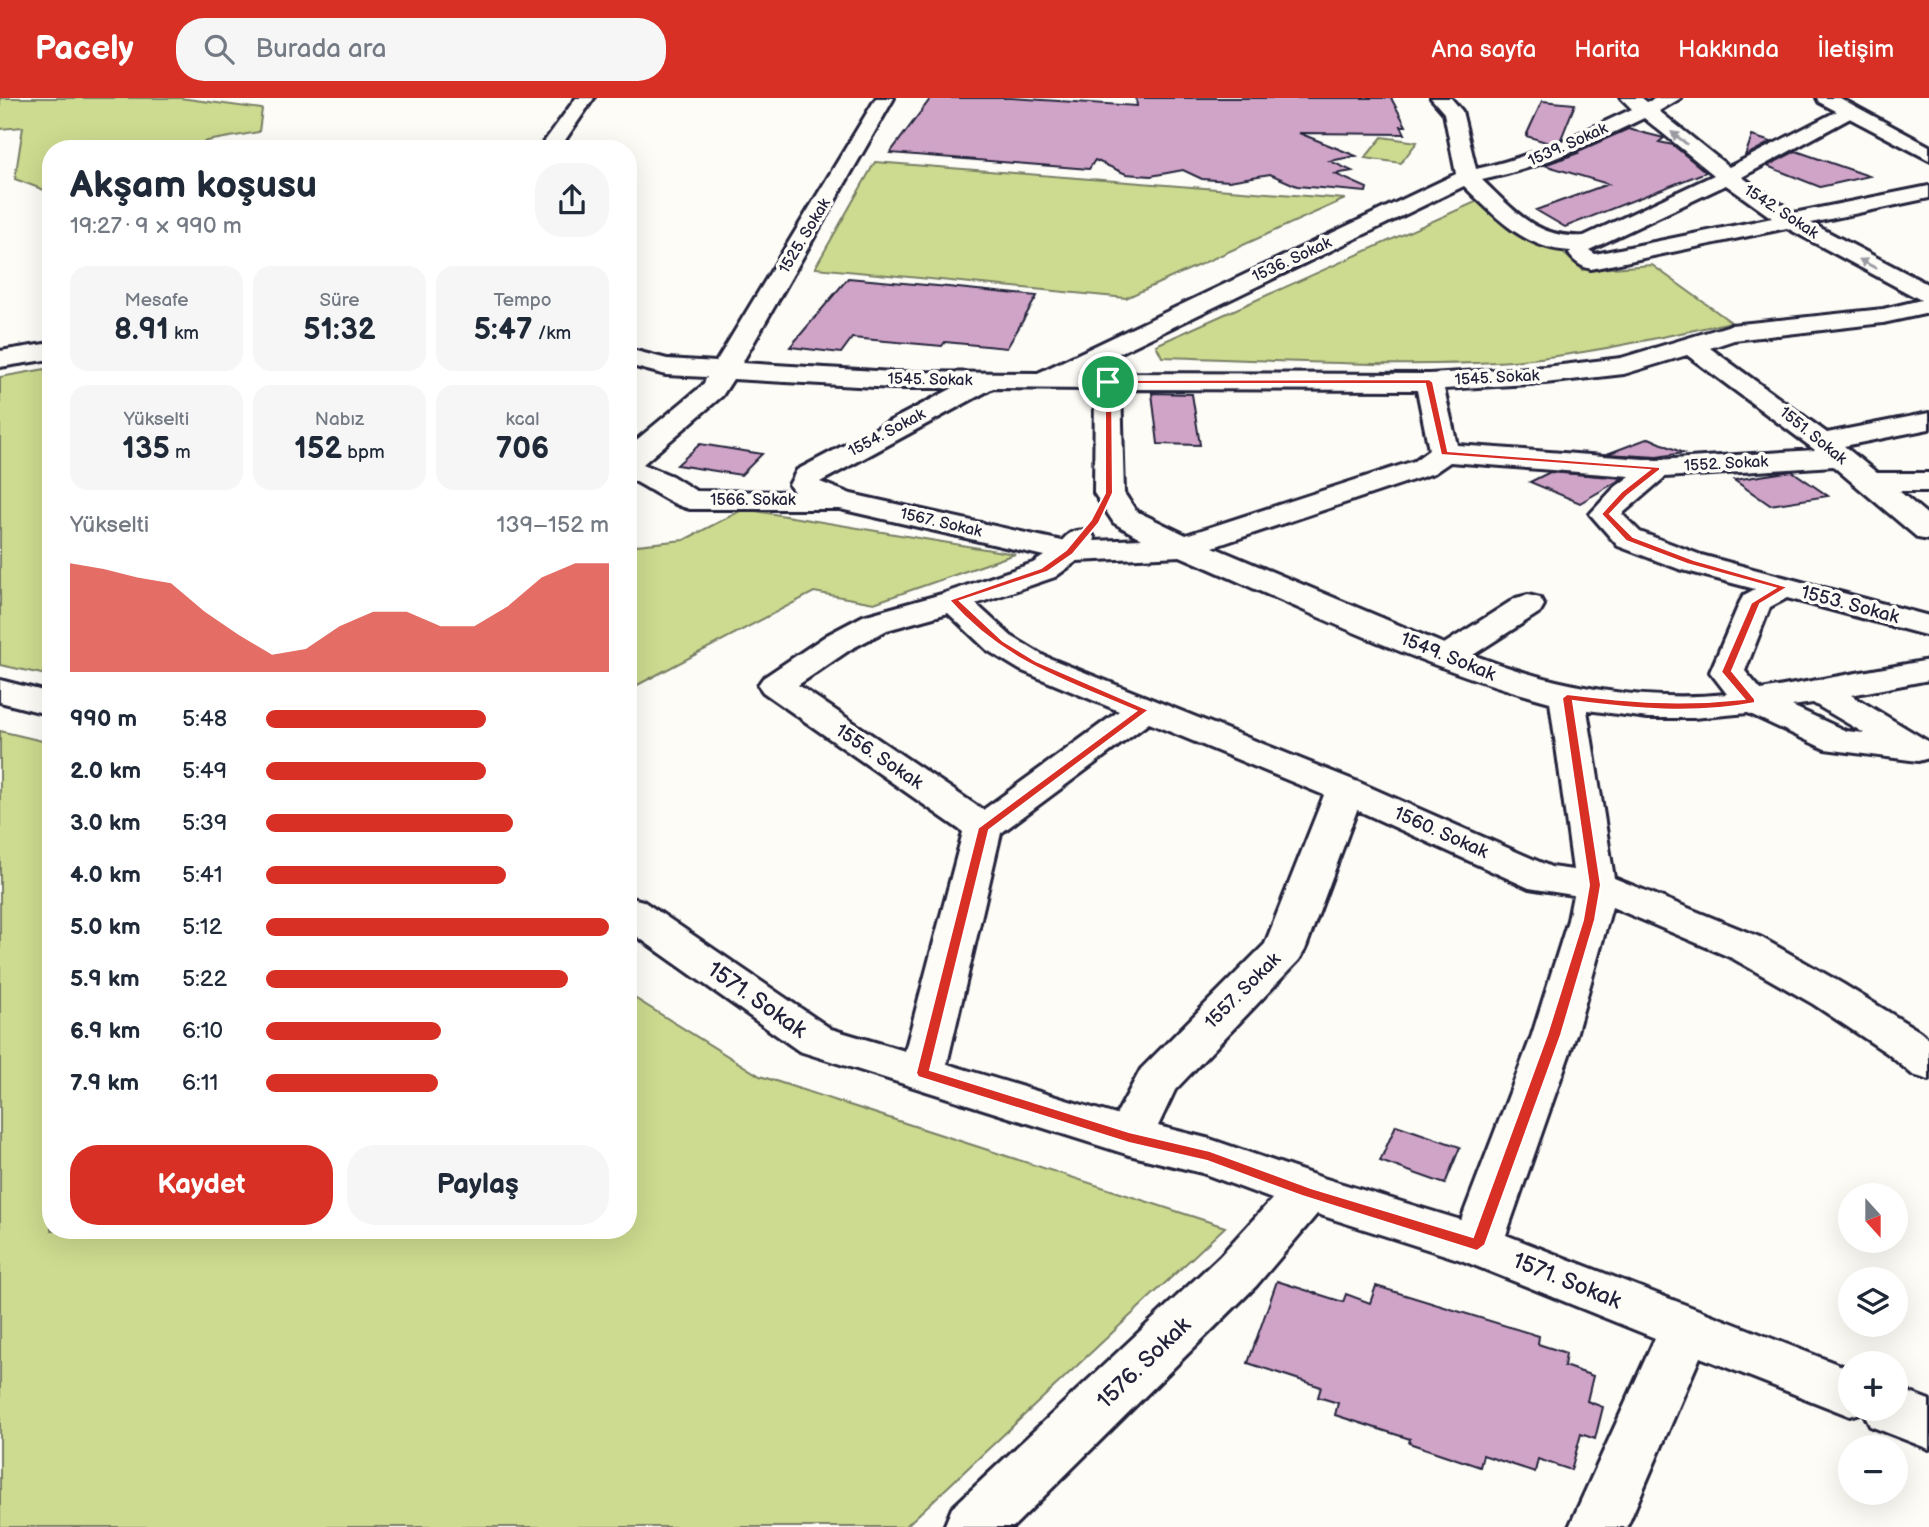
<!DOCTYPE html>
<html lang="tr">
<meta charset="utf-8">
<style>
:root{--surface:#fff;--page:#f6f6f7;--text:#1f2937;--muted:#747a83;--accent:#d93025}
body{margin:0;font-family:"Balsamiq Sans",sans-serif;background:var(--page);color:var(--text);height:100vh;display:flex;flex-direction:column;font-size:26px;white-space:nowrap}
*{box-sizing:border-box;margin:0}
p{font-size:23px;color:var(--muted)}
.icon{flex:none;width:38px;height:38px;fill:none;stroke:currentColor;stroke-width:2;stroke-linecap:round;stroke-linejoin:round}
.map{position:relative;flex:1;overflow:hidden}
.sheet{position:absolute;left:42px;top:42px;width:595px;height:1099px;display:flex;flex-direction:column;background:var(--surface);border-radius:28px;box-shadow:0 7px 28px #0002}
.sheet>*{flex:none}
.needle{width:46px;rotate:159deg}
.tools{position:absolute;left:1838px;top:1085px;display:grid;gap:14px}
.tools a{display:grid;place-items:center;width:70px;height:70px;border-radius:50%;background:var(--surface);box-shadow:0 7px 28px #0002;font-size:35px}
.pin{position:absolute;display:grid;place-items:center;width:60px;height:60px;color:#fff;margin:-30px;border:4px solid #fff;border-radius:50%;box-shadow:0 2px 7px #0007}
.round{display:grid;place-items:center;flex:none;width:74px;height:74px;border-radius:28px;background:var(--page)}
.head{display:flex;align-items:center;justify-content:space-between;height:119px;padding:0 28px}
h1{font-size:38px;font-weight:800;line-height:52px}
.figures{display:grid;grid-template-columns:repeat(3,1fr);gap:10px;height:119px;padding:7px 28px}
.figures div{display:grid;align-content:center;border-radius:18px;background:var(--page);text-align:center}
.figures b{font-size:30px;font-weight:800}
.figures small{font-size:19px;font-weight:400}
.figures p{font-size:19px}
.chart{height:196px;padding:14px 28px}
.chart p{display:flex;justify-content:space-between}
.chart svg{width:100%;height:126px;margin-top:7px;fill:var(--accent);opacity:.7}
.action{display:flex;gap:14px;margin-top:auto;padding:14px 28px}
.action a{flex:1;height:80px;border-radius:28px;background:var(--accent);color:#fff;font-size:28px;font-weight:800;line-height:80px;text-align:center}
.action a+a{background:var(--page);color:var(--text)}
ul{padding:0 28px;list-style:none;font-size:23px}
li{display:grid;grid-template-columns:112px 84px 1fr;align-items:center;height:52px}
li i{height:18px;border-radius:9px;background:var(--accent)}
header{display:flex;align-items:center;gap:42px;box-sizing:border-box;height:98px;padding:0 35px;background:var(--accent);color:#fff}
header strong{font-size:33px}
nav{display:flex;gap:38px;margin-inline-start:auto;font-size:24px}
.search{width:490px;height:63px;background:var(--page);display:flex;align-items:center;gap:18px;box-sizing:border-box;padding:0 24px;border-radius:28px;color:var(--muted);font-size:26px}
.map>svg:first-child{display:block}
.green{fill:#ccdb8f;stroke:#777e65;stroke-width:2}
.building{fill:#cfa4c7;stroke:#22223b;stroke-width:2}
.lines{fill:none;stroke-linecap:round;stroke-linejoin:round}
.minor-casing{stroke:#22223b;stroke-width:6}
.major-casing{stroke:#22223b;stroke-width:6}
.minor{fill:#fdfcf7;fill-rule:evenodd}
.major{fill:#fdfcf7;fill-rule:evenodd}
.oneway{fill:#9a9aa2}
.route{fill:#d93025;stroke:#fff;stroke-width:2;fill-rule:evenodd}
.labels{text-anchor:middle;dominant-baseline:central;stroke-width:7;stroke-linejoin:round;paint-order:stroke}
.far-street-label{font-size:16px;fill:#22223b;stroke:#fdfcf7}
.street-label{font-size:19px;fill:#22223b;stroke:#fdfcf7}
.near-street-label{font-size:23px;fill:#22223b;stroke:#fdfcf7}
</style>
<header>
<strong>Pacely</strong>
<div class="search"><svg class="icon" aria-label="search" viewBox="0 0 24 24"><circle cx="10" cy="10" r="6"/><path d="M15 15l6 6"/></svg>Burada ara</div>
<nav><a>Ana sayfa</a><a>Harita</a><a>Hakkında</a><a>İletişim</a></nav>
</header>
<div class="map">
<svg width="1929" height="1429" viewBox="0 0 1929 1429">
<rect width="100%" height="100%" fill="#fdfcf7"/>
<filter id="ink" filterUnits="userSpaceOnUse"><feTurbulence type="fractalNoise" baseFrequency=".0143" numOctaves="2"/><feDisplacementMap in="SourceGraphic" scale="14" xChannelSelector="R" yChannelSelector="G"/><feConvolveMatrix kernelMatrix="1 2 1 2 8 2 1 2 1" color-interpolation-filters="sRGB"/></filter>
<g filter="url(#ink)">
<path class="green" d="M0,0H180L262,11L259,34L207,43L189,51H51V91L44,92L15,81L23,29L0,31Z
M1382,39L1417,44L1401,65L1365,60Z
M875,64L1345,101L1126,200L815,170Z
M1482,101L1515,114L1583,172L1652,167L1731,224C1654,241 1576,259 1496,264C1386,270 1273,262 1162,259L1156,247Z
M51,270V578L0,567V279Z
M744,411L1015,456L874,505L814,494L628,592V448L684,442Z
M0,633L51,645V1132H628V896L760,978L1225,1129L905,1429H0Z"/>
<path class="building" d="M931,0H1011L1137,8L1136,0H1391L1406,28H1401L1405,36L1299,35L1356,58L1330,63L1352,73L1335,76L1367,90L1366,94L1297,88L1270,76L1229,83L1202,81L1183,72L1151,78L1126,76L1095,62L1089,71L890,55Z
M1542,3L1575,6L1561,41L1549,45L1526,38Z
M1628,31L1664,40L1659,44L1673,47L1706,74L1565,129L1536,112L1608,86L1544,67L1578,55L1576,54Z
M1752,38L1771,44L1745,58Z
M1796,53L1869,78L1820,89L1767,68Z
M848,180L948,189L1037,198L1007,250L945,244L942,248L852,240L841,255L790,249Z
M1152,295L1192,296L1200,347L1158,346Z
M1649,340L1683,355L1657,359L1607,356Z
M700,346L762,356L741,377L677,367Z
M1792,373L1828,398L1770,407L1734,382Z
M1550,374L1623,380L1580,405L1530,384Z
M1396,1027L1460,1049L1445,1086L1380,1063Z
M1277,1183L1343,1204L1346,1196L1370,1205L1376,1188L1539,1238L1538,1246L1566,1255L1564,1268L1593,1278L1587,1303L1603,1309L1595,1341L1581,1336L1571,1372L1538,1361L1535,1374L1483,1357L1480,1369L1409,1345L1410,1341L1335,1317L1338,1305L1318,1299L1321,1289L1248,1265Z"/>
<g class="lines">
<defs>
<path id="minor" d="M576,0H594L559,51H539Z
M876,0H894L742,265L893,274L1038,275L1456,76L1444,15L1431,0H1451L1462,13L1476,71C1532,59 1581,35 1632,11L1621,0H1642L1647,4L1657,0H1681L1659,13L1729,69L1849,7L1856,9L1858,13L1856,17L1742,79L1794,115L1929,88V100L1811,125L1929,187V215L1883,225L1734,242L1710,250L1827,335L1929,315V331L1844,348L1877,375H1929V393H1899L1929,418V442L1918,440L1833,368L1665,379L1622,416L1640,434L1701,457L1929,518V538L1787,500L1770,509L1745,573L1761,592L1929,562V582L1851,597L1929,644V660L1918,663L1825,651L1748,615L1693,620H1648L1587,612L1614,780L1762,840L1843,886L1919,933L1929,941V982L1913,977L1887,955L1813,906L1732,860L1612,809L1576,937L1506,1137L1850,1271V1311H1895V1289L1929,1302V1351L1870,1328L1863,1314L1850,1318L1700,1259L1627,1429H1569L1655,1240L1461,1162L1317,1116L1256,1188L1013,1429H944L952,1410L1220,1158L1272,1101L1202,1075L1129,1057L799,953L628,832V799L643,803L831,931L905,953L963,734L763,594L758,587L763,580L827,537L863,518L942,496L1033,465L1044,458L840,411H690C668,406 649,389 628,380V349L703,287L707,279L666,277L628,267V251L667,261L716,264ZM1644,20L1714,77L1584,138C1536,141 1514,112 1482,82C1544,69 1587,47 1644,20ZM1726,87L1772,120L1595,156L1589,152ZM1464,88C1496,119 1524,151 1571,153L1569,156C1574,164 1582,169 1591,171L1787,130L1921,202L1883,211L1731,227L1621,260L1545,269L1429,276L1078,275ZM1687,257L1815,352L1657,362L1457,347L1444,291L1545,285L1624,276ZM733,281L893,290H953L797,372L789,387L794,394L696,393L672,378L643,366L722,298ZM993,290L1095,291L1094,395L1114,425L1142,441L1094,443L1095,441L1091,434C1078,431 1071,432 1062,443L851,396L820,384ZM1121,291L1417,292L1429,352L1414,363L1186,437L1136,413L1124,395ZM1450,364L1630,378L1614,390L1590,416L1618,448L1679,471L1755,491L1744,497L1740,504L1710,574L1727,596C1639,605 1555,588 1473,557L1540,514L1544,507L1540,500L1528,497L1516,500L1444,546L1213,449L1434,375ZM1180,458C1301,510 1422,570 1550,604L1573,772L1551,769L1358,684L1044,558L1011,538L976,506L1055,479L1077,463ZM948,515L987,552L1020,572L1119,613L983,712L798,587L851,551L887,532ZM1813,605L1864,635L1846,633L1792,608ZM1149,625L1324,697L1265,846L1141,971L1116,1017L947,966L1001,735ZM1357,712L1529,790L1573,797L1568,822L1532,937L1461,1122L1320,1079L1210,1041L1158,1028L1175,992L1299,862L1305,852Z
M51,245V261L0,269V253Z
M0,582L51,595V617L0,604Z"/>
<path id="major" d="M1817,0H1840L1929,48V62L1819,4Z"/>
</defs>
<use href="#minor" class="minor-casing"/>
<use href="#major" class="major-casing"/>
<use href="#minor" class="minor"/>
<use href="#major" class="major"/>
</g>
<defs><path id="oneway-solid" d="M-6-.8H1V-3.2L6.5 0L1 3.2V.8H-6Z" transform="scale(1.75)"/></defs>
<g class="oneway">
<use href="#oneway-solid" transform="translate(1679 40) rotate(-142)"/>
<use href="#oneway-solid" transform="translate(1868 166) rotate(-152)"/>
</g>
</g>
<path class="route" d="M1429,281L1433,284L1448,353L1660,369V372L1627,398L1610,416L1633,439L1694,462L1788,489L1760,506L1732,573L1755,601V605C1694,617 1633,611 1573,603L1601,787L1595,822L1561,937L1485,1147L1477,1153L1302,1098L1207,1063L1129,1045L918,979L916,975L978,730L1136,613C1064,582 1002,563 949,502L1041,470L1066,452L1091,422L1105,395V282ZM1112,286H1425L1441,357L1649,372L1621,394L1601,416L1626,443L1687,466L1775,490L1751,505L1721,574L1744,601C1680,608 1630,604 1567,596L1562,600L1589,787L1583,822L1547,937L1473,1139L1311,1090L1210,1053L1129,1034L930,972L989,732L1149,612L1036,563L1003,543L960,503L1047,474L1073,456L1099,425L1113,395Z"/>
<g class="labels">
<g class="far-street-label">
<text transform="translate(1568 47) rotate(-24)">1539. Sokak</text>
<text transform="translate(1781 114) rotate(33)">1542. Sokak</text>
<text transform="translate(805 138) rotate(-59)">1525. Sokak</text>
<text transform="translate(1292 162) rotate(-25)">1536. Sokak</text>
<text transform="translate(1497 280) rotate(-3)">1545. Sokak</text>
<text transform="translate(930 282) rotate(1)">1545. Sokak</text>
<text transform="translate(887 335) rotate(-28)">1554. Sokak</text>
<text transform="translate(1813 338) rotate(39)">1551. Sokak</text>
<text transform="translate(1726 366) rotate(-3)">1552. Sokak</text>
<text x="753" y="402">1566. Sokak</text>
<text transform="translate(941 425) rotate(13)">1567. Sokak</text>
</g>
<g class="street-label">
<text transform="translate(1850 507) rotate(15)">1553. Sokak</text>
<text transform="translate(1448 559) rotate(22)">1549. Sokak</text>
<text transform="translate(879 659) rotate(34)">1556. Sokak</text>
<text transform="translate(1441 735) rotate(24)">1560. Sokak</text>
<text transform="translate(1243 893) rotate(-45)">1557. Sokak</text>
</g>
<g class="near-street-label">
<text transform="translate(757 902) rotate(35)">1571. Sokak</text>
<text transform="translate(1567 1183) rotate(22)">1571. Sokak</text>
<text transform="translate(1144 1265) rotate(-44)">1576. Sokak</text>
</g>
</g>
</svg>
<div class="tools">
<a><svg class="needle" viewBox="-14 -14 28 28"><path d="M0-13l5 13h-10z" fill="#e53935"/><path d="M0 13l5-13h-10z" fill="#747a83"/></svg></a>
<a><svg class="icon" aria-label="layers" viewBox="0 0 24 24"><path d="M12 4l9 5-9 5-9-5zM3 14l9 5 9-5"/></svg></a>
<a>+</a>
<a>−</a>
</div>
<div class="pin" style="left:1108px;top:284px;background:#1e9e55"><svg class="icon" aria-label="arrive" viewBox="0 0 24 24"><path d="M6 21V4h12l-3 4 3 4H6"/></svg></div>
<section class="sheet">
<div class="head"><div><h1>Akşam koşusu</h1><p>19:27 · 9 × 990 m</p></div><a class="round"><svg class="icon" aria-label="share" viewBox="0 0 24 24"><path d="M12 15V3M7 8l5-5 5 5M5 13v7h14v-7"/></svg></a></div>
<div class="figures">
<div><p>Mesafe</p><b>8.91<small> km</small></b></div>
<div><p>Süre</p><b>51:32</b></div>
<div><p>Tempo</p><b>5:47<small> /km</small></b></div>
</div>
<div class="figures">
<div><p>Yükselti</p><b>135<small> m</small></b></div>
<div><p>Nabız</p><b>152<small> bpm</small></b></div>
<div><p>kcal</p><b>706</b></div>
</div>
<div class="chart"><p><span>Yükselti</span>139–152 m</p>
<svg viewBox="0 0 160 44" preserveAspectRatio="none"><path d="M0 44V6L10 8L20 11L30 13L40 23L50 31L60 38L70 36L80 28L90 23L100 23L110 28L120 28L130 21L140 11L150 6L160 6V44z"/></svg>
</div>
<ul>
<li><b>990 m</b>5:48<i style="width:64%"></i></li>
<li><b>2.0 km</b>5:49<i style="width:64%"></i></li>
<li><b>3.0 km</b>5:39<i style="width:72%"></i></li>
<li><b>4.0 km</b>5:41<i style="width:70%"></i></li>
<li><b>5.0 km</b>5:12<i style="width:100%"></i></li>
<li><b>5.9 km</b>5:22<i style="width:88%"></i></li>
<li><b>6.9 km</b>6:10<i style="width:51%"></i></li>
<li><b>7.9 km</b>6:11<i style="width:50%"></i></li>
</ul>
<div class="action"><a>Kaydet</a><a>Paylaş</a></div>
</section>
</div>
